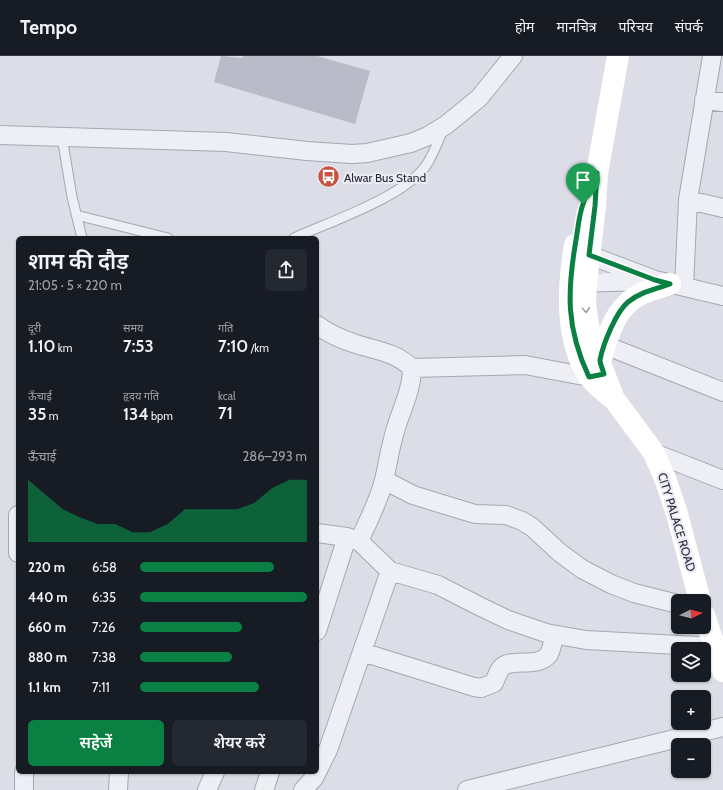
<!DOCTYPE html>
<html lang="hi">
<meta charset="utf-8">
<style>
:root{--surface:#171b24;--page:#242831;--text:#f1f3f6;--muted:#9ea1a6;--line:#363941;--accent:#0b8043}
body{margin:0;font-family:Cabin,"Noto Sans Devanagari",sans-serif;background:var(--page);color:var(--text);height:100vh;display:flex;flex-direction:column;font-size:15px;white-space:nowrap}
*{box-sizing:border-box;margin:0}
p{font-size:13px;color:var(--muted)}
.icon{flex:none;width:22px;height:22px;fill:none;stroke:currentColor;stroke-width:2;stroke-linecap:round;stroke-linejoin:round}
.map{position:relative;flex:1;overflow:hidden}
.drawer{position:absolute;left:16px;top:180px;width:303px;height:538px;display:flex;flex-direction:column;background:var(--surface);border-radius:6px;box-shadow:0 1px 3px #0004}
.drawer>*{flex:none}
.needle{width:26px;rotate:84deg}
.buttons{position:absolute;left:671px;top:538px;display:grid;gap:8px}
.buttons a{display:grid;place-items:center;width:40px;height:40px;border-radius:6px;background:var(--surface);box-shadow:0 1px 3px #0004;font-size:20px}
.pin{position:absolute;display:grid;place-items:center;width:34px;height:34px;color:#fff;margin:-41px -17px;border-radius:50% 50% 50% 0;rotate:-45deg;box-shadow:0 0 4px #0007}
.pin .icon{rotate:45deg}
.round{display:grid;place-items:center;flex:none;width:42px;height:42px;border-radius:6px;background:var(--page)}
.head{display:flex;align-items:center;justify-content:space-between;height:68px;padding:0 12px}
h1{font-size:22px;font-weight:600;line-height:30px}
.figures{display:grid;grid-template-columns:repeat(3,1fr);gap:6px;height:68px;padding:4px 12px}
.figures div{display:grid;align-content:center}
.figures b{font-size:17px;font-weight:600}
.figures small{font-size:11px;font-weight:400}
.figures p{font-size:11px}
.chart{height:112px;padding:8px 12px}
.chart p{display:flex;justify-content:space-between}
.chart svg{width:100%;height:72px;margin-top:4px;fill:var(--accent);opacity:.7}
.cta{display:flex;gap:8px;margin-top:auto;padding:8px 12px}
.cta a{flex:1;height:46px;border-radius:6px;background:var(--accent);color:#fff;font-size:16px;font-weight:600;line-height:46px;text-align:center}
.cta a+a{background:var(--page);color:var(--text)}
ul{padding:0 12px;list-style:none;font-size:13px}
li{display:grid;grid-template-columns:64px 48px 1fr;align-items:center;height:30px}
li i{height:10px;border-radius:5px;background:var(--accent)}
header{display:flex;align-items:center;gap:24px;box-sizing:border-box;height:56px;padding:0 20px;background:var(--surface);border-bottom:1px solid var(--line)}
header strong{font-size:19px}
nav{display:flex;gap:22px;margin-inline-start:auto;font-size:14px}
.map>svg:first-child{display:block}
.building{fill:#b9bbc8}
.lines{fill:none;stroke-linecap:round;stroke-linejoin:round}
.lane-casing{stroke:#a5a7b3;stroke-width:11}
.street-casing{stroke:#a5a7b3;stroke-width:20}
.lane{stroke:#eeeff4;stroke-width:9}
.street{stroke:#eeeff4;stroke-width:18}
.secondary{stroke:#fff;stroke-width:22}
.oneway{stroke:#9d9ea7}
.route-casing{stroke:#fff;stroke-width:8}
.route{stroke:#0b8043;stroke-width:5}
.labels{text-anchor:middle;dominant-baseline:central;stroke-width:4;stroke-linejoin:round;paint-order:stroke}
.poi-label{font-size:12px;fill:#26283b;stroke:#ebecf4;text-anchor:start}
.street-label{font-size:12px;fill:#26283b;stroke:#ebecf4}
</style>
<header>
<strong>Tempo</strong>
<nav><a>होम</a><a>मानचित्र</a><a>परिचय</a><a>संपर्क</a></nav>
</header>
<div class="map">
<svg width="723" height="734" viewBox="0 0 723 734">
<rect width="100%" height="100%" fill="#dcdde6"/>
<path class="building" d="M221,0L243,2V0H317L370,15L355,68L214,26Z"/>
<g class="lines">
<defs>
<path id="lane" d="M62,81L72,141L82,182
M76,159L168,182
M294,182C329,166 407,140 427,108C434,97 438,85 443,74"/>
<path id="street" d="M704,44L723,46
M0,79L226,86L307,95L352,98L367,97L411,87L428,80L446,69L479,42L513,0
M688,144L723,152
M576,198L589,199L655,224L723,240
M572,227L648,225
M684,231L688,144L712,0
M317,269C330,279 343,284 359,289C379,295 396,297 412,312C412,337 398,359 393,383C388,400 387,417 381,434C375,452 367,468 359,485
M592,284L723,336
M412,312L525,309L589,321L600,319
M654,397L723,424
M384,424L413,439L465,455L475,458L506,459L522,465L532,471L559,496L582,513L611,528L634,537L678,548
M18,459V497
M317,477L347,481L359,485L390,515
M317,575L347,481
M362,596L474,631L481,632L494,627C496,622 498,616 501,612C511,601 539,613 549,598C552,593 553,585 554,579
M24,716V734
M118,734L119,716
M207,734L215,716
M264,734L270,716
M303,734L314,722L328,694L390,515L438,529L479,550L508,564L546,577L586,584L715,591
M467,734L723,671"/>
</defs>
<use href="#lane" class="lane-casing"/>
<use href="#street" class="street-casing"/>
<use href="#lane" class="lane"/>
<use href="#street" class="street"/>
<path class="secondary" d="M618,0L597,117L595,150L586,227L585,248L588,269L591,284L614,343L654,397L666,425L677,458L700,545
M575,189C568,230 565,284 589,320C594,328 604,335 611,341
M600,306C606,286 612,261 628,247C639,236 656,233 670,228
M704,559L723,615"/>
</g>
<defs><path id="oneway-chevron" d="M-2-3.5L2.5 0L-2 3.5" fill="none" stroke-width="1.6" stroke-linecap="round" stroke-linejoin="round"/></defs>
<use class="oneway" href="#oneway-chevron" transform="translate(586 254) rotate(85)"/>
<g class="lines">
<defs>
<path id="route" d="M597,117L595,150L589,199L655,224L670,228C656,233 640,236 628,246C616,256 603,288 600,304C600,308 603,314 604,318L589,321C566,272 567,236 576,184C578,172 579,159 583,148C586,137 592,127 597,117Z"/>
</defs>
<use href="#route" class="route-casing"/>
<use href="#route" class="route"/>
</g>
<defs>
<symbol id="bus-disc" viewBox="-11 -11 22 22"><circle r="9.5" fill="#c95342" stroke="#ebecf4"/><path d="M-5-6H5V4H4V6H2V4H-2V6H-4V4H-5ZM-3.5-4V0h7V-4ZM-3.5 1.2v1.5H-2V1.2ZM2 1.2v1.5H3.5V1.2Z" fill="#fff"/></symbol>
</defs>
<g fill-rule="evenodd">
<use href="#bus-disc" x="316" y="108" width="25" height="25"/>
</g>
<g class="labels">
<g class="poi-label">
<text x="344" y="121">Alwar Bus Stand</text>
</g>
<g class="street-label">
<text transform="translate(677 466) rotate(73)">CITY PALACE ROAD</text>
</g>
</g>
</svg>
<div class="buttons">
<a><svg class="needle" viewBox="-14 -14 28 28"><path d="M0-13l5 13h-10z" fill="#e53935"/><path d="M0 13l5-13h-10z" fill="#9ea1a6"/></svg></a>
<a><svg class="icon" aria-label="layers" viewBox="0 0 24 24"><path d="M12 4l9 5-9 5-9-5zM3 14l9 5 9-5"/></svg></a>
<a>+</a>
<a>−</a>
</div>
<div class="pin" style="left:583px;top:148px;background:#1e9e55"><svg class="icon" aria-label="arrive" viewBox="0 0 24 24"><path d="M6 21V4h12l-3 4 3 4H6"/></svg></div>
<section class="drawer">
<div class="head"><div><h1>शाम की दौड़</h1><p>21:05 · 5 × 220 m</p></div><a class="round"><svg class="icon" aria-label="share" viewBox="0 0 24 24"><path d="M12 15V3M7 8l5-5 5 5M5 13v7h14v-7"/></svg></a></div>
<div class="figures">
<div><p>दूरी</p><b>1.10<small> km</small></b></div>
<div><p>समय</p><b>7:53</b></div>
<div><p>गति</p><b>7:10<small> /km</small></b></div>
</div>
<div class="figures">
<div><p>ऊँचाई</p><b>35<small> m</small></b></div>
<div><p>हृदय गति</p><b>134<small> bpm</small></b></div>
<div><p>kcal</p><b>71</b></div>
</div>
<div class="chart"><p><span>ऊँचाई</span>286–293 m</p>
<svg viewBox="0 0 160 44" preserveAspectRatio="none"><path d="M0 44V6L10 15L20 24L30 29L40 33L50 33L60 38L70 38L80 33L90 24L100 24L110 24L120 24L130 20L140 11L150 6L160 6V44z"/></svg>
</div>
<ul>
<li><b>220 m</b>6:58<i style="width:80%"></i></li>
<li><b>440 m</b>6:35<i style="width:100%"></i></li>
<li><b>660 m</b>7:26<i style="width:61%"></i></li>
<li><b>880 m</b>7:38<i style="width:55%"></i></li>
<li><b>1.1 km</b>7:11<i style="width:71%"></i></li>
</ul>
<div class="cta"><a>सहेजें</a><a>शेयर करें</a></div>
</section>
</div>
